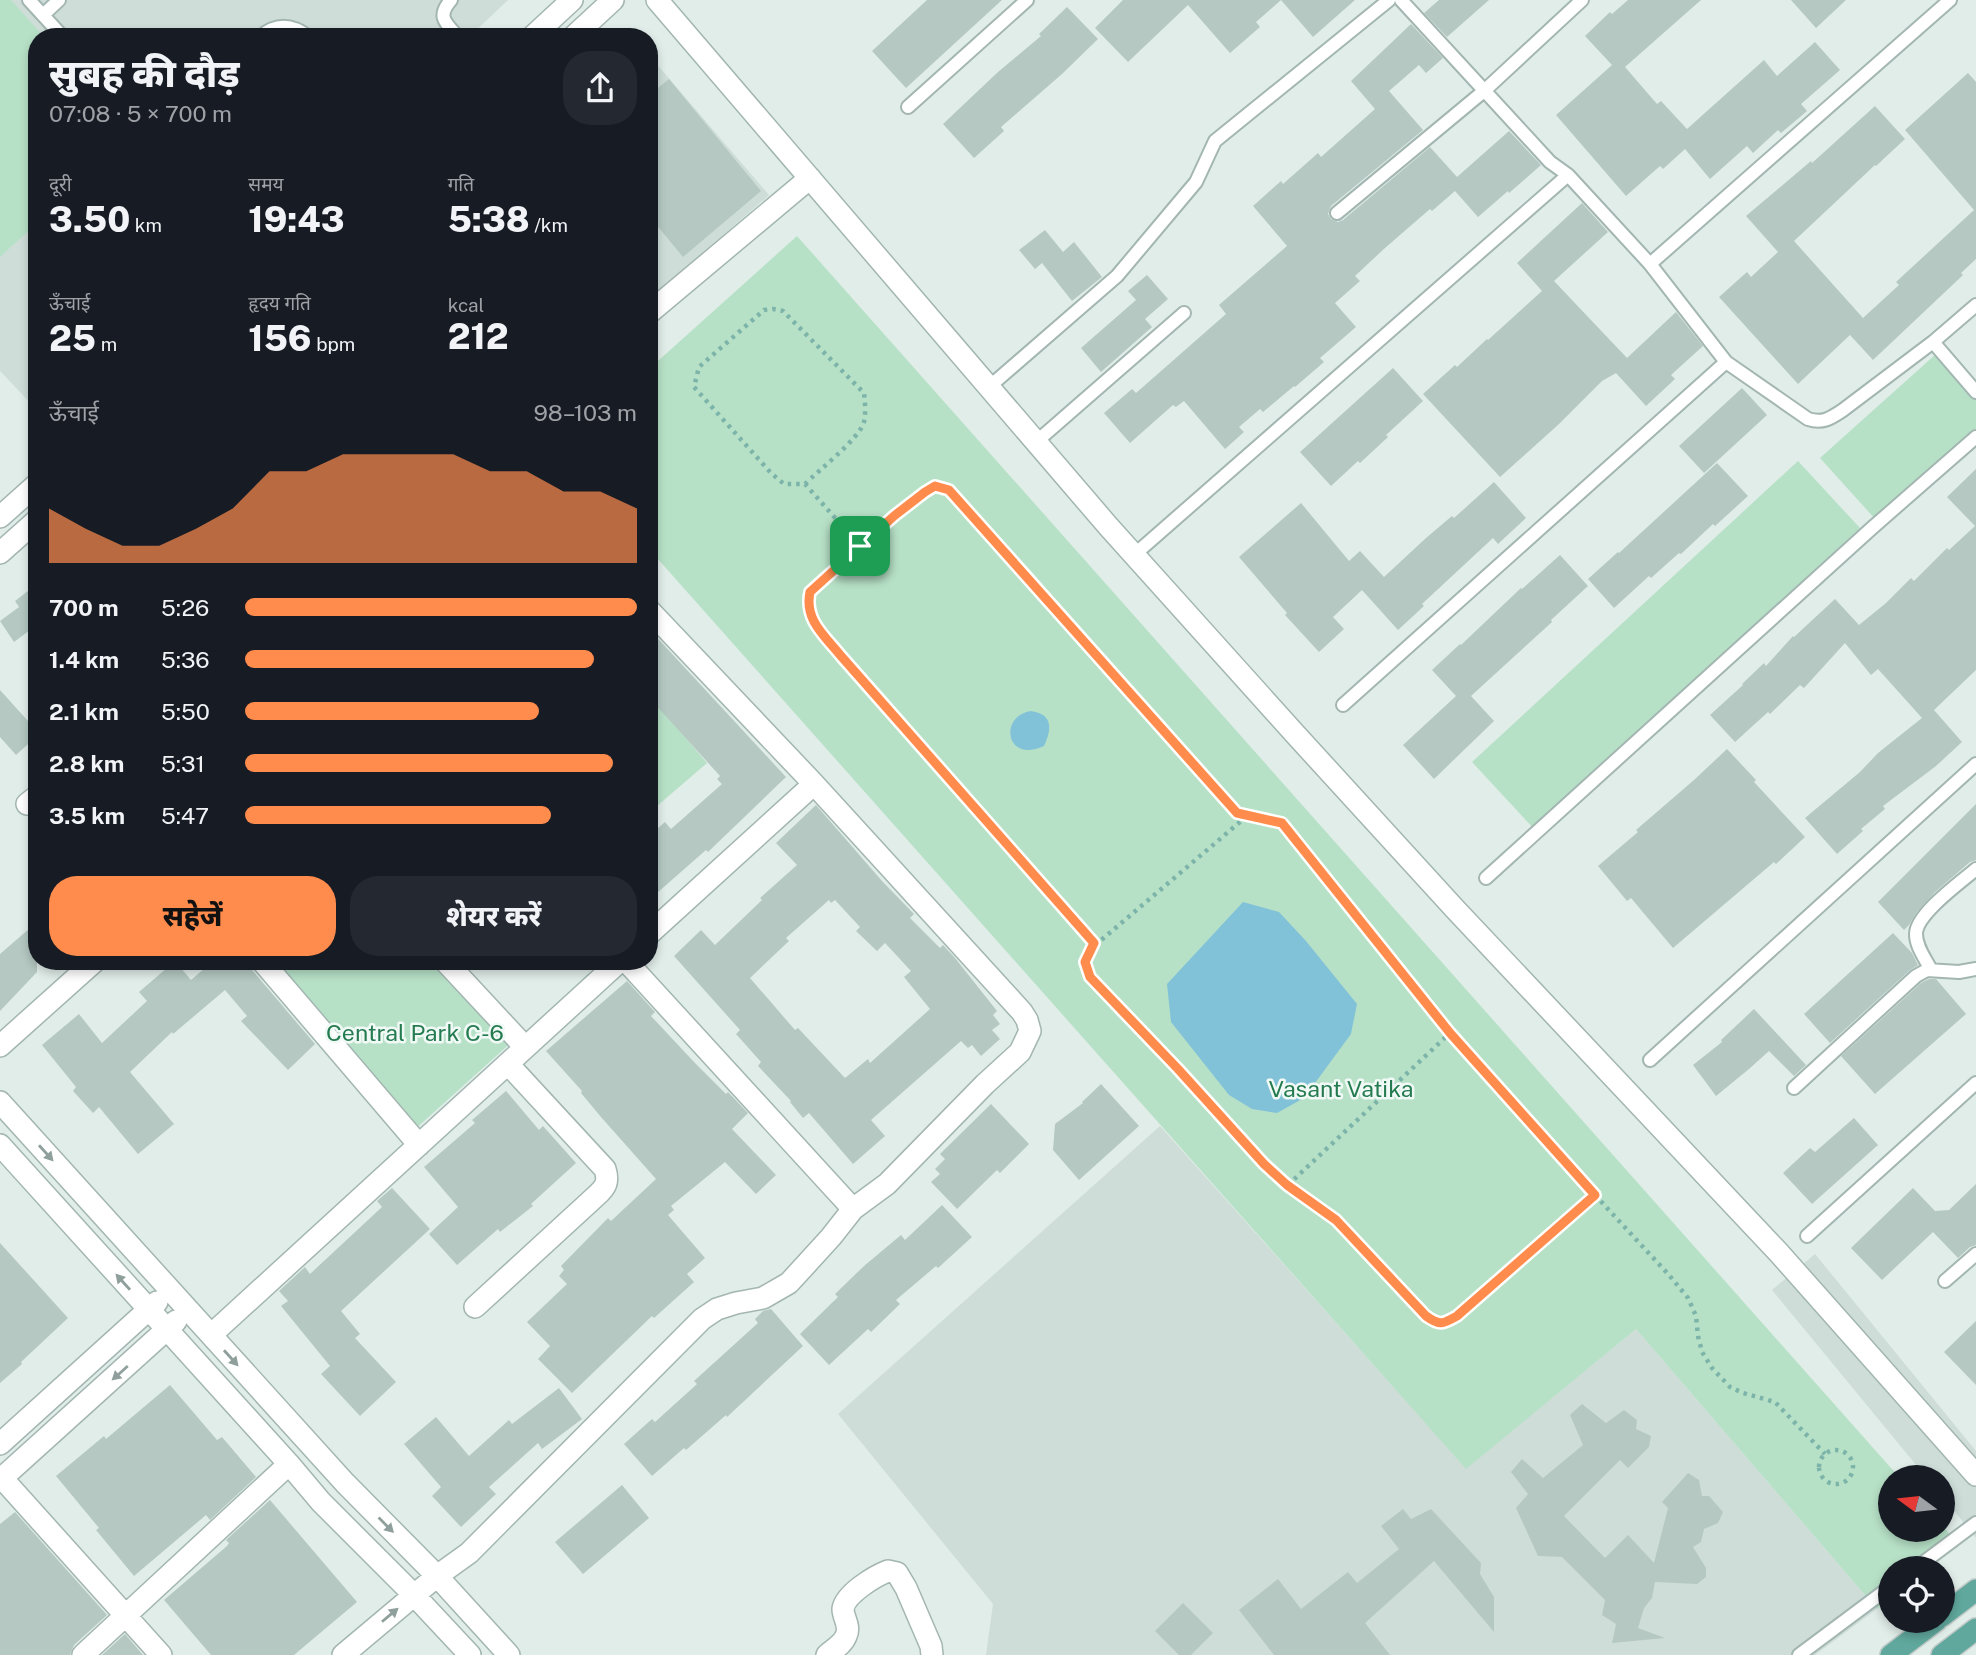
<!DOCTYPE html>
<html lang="hi">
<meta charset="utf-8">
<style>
:root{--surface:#171b24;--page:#242831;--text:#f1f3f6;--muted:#9ea1a6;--accent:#ff8c4d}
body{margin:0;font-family:"Public Sans","Noto Sans Devanagari",sans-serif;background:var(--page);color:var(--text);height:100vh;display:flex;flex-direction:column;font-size:26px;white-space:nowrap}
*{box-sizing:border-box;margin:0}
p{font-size:23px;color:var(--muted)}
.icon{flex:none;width:38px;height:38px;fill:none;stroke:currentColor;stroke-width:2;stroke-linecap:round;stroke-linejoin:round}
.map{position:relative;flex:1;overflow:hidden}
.drawer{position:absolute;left:28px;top:28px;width:630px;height:942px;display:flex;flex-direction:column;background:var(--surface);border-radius:28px;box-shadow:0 4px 10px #0003}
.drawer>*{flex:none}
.needle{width:46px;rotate:285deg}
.tools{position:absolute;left:1878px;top:1465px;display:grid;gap:14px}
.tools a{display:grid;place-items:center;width:77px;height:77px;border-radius:50%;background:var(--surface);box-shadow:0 4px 10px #0003;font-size:35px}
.pin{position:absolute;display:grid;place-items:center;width:60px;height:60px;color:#fff;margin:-30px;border-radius:14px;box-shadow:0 4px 10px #0006}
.round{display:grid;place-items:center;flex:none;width:74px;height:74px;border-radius:28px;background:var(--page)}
.overview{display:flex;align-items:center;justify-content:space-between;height:119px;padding:0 21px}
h1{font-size:38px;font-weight:800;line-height:52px}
.stats{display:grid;grid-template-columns:repeat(3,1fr);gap:10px;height:119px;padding:7px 21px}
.stats div{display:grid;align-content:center}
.stats b{font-size:35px;font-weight:800}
.stats small{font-size:19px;font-weight:400}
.stats p{font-size:19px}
.chart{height:196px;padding:14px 21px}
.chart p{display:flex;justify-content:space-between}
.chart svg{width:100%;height:126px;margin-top:7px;fill:var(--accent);opacity:.7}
.button{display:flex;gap:14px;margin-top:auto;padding:14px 21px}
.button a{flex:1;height:80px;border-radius:28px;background:var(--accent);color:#111;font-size:28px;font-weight:800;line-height:80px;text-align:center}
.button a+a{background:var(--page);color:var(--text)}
ul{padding:0 21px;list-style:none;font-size:23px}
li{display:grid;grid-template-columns:112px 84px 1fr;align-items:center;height:52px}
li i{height:18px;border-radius:9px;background:var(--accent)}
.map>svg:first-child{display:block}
.built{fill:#ceddd8}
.green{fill:#b7e1c7}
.water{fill:#82c2d8}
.building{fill:#b5c8c2;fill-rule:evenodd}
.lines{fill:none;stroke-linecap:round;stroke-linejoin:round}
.lane-casing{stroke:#a3b6b1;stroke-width:16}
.street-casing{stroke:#a3b6b1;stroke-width:24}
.primary-casing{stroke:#c0cac8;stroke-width:24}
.path{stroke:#7db4a9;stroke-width:4.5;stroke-dasharray:3.5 5;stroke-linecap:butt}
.lane{stroke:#fff;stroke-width:12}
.street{stroke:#fff;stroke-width:21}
.primary{stroke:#60a89d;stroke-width:21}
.oneway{fill:#8fa09c}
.route-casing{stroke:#fff;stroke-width:14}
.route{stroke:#ff8c4d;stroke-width:9}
.labels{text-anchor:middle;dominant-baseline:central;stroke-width:5;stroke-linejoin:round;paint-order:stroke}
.park-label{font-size:23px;fill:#257b50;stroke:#f1f9f6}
</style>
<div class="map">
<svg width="1976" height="1655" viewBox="0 0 1976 1655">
<rect width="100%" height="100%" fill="#e1ede9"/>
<path class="built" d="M0,0H508L469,37H37V410L0,371Z
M649,55L769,195L649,300Z
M1160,1126L1466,1468L1636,1329L1877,1609L1815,1655H986L993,1604L838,1414Z
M1815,1254L1976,1451V1538L1943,1497L1942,1477H1926L1772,1290Z"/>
<path class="green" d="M0,0H11L44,37H37V223L0,257Z
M797,236L1899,1477H1890V1530H1942L1943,1526L1958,1544L1928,1568H1890V1599L1877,1609L1636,1329L1466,1469L1411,1407L649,549V369Z
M1936,354L1976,400V430L1876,520L1820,458Z
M1798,461L1860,528L1535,830L1472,762Z
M649,695L707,763L649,813Z
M264,961H441L514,1040L412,1132Z"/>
<path class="water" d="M1031,711C1053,714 1052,729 1044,746C1006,764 998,716 1031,711Z
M1243,902L1279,912L1306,941L1357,1004L1351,1034L1304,1098L1277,1113L1252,1109L1229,1095L1171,1022L1167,984Z"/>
<path class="building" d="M927,0H1002L906,88L872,51Z
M1123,0H1281L1256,22L1260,27L1230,53L1188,5L1128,62L1095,28Z
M1281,0H1355L1313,37Z
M1439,0H1489L1447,37L1424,13Z
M1628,0H1701L1625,67L1657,104L1661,101L1687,129L1764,60L1777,76L1815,42L1840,70L1801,104L1807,111L1781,133L1778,130L1753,153L1747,146L1710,179L1685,149L1663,169L1660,166L1626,196L1556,115L1612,65L1585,36L1610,12L1612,14Z
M1791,0H1846L1816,28Z
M1067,7L1098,39L1062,74L1001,127L1004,131L974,158L943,124L998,72L1041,36L1039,34Z
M1411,24L1443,58L1426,73L1419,65L1389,91L1423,130L1331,206L1328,214L1331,219L1338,222L1343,220L1430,147L1457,177L1509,131L1541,165L1509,193L1508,191L1478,217L1455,191L1432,211L1430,209L1385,248L1355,276L1360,281L1335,303L1356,327L1320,358L1324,362L1295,387L1294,386L1263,412L1260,409L1239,427L1244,432L1225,449L1184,401L1176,407L1173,405L1130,443L1104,413L1132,389L1136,393L1226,314L1219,305L1287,246L1253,206L1281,181L1283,184L1318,153L1321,157L1375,109L1351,81Z
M1968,73L1976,82V259L1961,273L1963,275L1873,360L1850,335L1798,384L1719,297L1747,272L1751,277L1778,252L1746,216L1811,161L1812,163L1875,106L1905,139L1876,166L1875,165L1794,241L1863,318L1899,285L1896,282L1974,210L1905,130Z
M669,79L761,191L683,257L649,216V95Z
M1582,203L1608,232L1554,281L1627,358L1676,312L1703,346L1671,375L1675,379L1646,406L1616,373L1602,381L1559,424L1500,477L1423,394L1455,365L1457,367L1487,339L1488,340L1542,291L1517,263Z
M1045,230L1063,252L1074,242L1102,277L1072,301L1042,263L1035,269L1019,250Z
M1147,275L1168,299L1145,319L1152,327L1101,372L1081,348L1136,300L1128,291Z
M1393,368L1423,401L1386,435L1388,437L1360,463L1358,461L1331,486L1300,452Z
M1742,388L1767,415L1704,473L1679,446Z
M1717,463L1748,496L1715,526L1713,524L1681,554L1679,553L1651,578L1649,576L1614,608L1588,579L1618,552L1619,553Z
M1976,469V670L1934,710L1962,742L1936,766L1883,806L1885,809L1861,829L1863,831L1837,854L1805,818L1860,772L1878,753L1922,718L1878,669L1871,675L1845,643L1804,688L1800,685L1770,714L1768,712L1735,742L1710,715L1743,685L1742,684L1764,663L1766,666L1793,636L1794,637L1835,599L1859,625L1886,603L1911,578L1914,581L1947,548L1949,550L1975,526L1947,497Z
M1494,482L1526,518L1498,544L1493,538L1422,604L1424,606L1398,630L1362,590L1333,617L1344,629L1319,652L1285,615L1287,613L1239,557L1301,503L1349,561L1360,551L1384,577L1426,538L1452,516L1454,518Z
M1560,555L1588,586L1551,620L1552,622L1471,696L1494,721L1434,779L1403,745L1456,696L1432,670L1460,644L1461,645L1521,588L1522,589Z
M37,584V631L34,627L14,642L0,621L19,607L15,601Z
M649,629L786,777L708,852L706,850L649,900V836L665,822L671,829L722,784L717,779L720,776L653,702L656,699L649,691Z
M0,690L37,731V736L16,755L0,737Z
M1727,749L1756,780L1754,782L1805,837L1776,864L1774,862L1673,948L1631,898L1627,901L1598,866L1638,832L1636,830L1694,780Z
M1976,804V860L1970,862L1934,893L1917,912L1909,925L1904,930L1878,902Z
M816,805L882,881L914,914L910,918L940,948L943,945L955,958L997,1011L993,1015L1000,1024L992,1030L1000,1039L981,1056L972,1045L968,1048L961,1041L871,1120L885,1136L853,1164L809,1113L803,1118L790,1102L791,1101L758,1066L761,1062L736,1034L740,1030L674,956L701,930L715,945L762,900L760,898L797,865L776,843ZM829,900L831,903L835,900L860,927L856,931L877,951L885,943L911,971L904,977L930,1009L870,1063L868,1059L845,1078L798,1028L795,1030L750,978L789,941L786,938Z
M37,922V972L0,1011V954Z
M1893,933L1912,953L1918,965L1910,970L1830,1043L1804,1014Z
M175,961L191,980L213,961H249L252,970L315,1044L288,1070L241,1021L247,1016L225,990L173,1034L172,1032L130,1072L174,1124L138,1154L99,1107L93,1113L73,1091L76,1087L42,1045L79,1014L102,1043L147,1001L139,992Z
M1929,979H1936L1966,1014L1875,1094L1841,1056L1921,983Z
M627,981L655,1012L651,1016L694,1062L726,1094L728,1092L748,1113L732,1129L776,1175L756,1194L725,1162L671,1206L674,1210L668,1215L705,1258L687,1274L694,1282L654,1318L652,1316L572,1393L538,1359L550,1346L527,1322L567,1284L559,1276L564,1270L561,1266L608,1218L611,1221L656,1179L601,1117L581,1093L582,1091L546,1051Z
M1754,1009L1806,1065L1794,1076L1769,1051L1749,1069L1716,1096L1693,1065L1722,1042L1721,1040Z
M1101,1084L1139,1126L1079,1180L1053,1150L1055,1124L1083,1103L1082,1102Z
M506,1091L539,1130L543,1126L576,1163L531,1204L533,1206L500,1232L498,1229L457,1265L429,1234L458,1207L424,1167L475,1123L472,1120Z
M991,1104L1029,1144L1000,1173L997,1170L957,1209L931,1182L940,1174L935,1169L945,1159L940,1154Z
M1854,1118L1878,1145L1812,1204L1783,1173L1810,1148L1815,1152Z
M1976,1184V1245L1970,1247L1958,1258L1933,1232L1882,1280L1851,1248L1913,1188L1935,1211L1949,1210Z
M392,1188L430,1229L341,1311L360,1334L355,1338L396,1382L360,1416L321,1374L330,1366L281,1306L288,1301L279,1291L305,1267L310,1274L382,1207L377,1201Z
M942,1205L972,1237L938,1268L936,1266L896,1300L900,1304L871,1332L868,1329L829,1365L800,1334L838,1297L835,1294L864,1266L901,1235L905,1240Z
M0,1243L68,1318L21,1362L22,1364L0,1383Z
M771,1309L803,1346L727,1417L726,1415L686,1450L684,1448L652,1476L624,1444L652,1419L655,1422L697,1384L694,1381L758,1323L755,1319L763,1311Z
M1976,1321V1385L1944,1352Z
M170,1385L217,1440L222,1437L256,1477L210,1520L206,1515L134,1576L96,1530L99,1528L56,1476L104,1436L106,1439Z
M559,1388L582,1419L542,1449L538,1443L489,1487L496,1494L461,1527L432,1496L441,1487L404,1444L436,1417L469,1456L509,1420L512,1424Z
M1582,1404L1606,1423L1624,1410L1637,1420L1636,1429L1651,1436L1649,1447L1628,1468L1620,1460L1564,1516L1605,1558L1628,1535L1654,1563L1668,1508L1662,1502L1688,1473L1699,1480L1702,1496H1709L1723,1512L1718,1523L1704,1529L1701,1542L1693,1547L1706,1568V1577L1697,1584L1655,1582L1652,1598L1644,1608L1638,1628L1665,1638L1612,1643L1616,1624L1602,1615L1605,1600L1562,1557L1538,1556L1516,1508L1528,1494L1511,1472L1522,1459L1543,1478L1583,1445L1570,1415Z
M622,1485L649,1518L583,1574L555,1542Z
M270,1500L357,1602L294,1655H211L164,1600L227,1546L229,1543L226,1540Z
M1403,1509L1411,1519L1431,1509L1481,1563L1480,1574L1494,1597V1632L1434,1561L1365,1623L1390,1655H1274L1239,1610L1278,1579L1301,1609L1348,1572L1357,1583L1399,1549L1381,1526Z
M15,1512L107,1615L74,1645L70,1655H0V1524Z
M1183,1603L1213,1633L1191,1655H1179L1155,1631Z
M125,1634L143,1655H102Z"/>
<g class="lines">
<defs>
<path id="lane" d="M29,0L63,37
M451,0C436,17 446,23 458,37
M1401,0L1550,162L1568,175L1650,264L1726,362L1808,419C1823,424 1831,418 1843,410L1933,342L1976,305
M43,15L59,0
M260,37C276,23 292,24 309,37
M908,107L1027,0
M1337,213L1484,91L1582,0
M1650,264L1950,0
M1933,342L1976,392
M989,387L1117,276L1196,182L1215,141L1389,0
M1036,442L1184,313
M1134,555L1568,175
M1343,705L1726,362
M1486,878L1872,528L1976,437
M1931,970C1925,958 1916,947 1916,934C1916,914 1961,882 1976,869
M1650,1060L1976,764
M1794,1088L1916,976L1927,970L1959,972L1976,969
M1807,1236L1976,1083
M1945,1281L1976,1254
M1916,1568L1976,1523
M1799,1655L1890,1587"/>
<path id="street" d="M657,0L1108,526L1296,735L1455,909L1779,1253L1976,1475
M532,37L572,0
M573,37L613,0
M649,313L810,178
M0,517L37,484
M0,553L37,520
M27,804L37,796
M649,934L814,784
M262,961L419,1145
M445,961L525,1047
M626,961L853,1209
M0,1046L95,961
M0,1102L345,1483L437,1576L509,1655
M0,1145L289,1464L321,1502L414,1595L470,1655
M475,1307L596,1196C606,1187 609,1182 605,1169L508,1064
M211,1335L620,961
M0,1444L157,1302
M2,1478L161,1655
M0,1480L176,1321
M83,1655L289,1464
M343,1655L437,1576L469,1553L702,1319L717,1309L736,1303L763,1298L789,1283L831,1237L853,1209L887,1184L985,1084L1020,1052L1030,1031L1027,1020L1022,1012L814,784L649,610
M827,1655C834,1649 843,1644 846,1636C851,1626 843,1618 843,1609C845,1594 875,1576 888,1571L897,1573L906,1588L931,1646L932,1655"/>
<path id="primary" d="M1942,1616L1976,1590
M1891,1655L1937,1620
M1942,1655L1976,1629"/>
</defs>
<use href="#lane" class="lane-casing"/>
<use href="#street" class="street-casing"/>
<use href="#primary" class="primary-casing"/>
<path class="path" d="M805,484C819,470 859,439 864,422C866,412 865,402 864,393L783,311L773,309L764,310L699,367L694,387L771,473L784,484H805L860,546
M935,486L949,490L1237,813L1281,823L1450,1033L1595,1195L1457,1316C1443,1324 1440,1326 1426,1316L1336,1221L1288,1185L1263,1164L1178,1069L1090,977L1085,962L1094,943L818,628C810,615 807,607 809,592L894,516L925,492Z
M1094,943L1099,942L1247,816
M1288,1185L1450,1033
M1595,1195L1669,1275L1688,1298L1696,1316L1698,1336L1702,1352L1712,1368L1730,1387L1743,1393L1775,1402L1825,1454
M1819 1467a17 17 0 1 1 34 0a17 17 0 1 1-34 0Z"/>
<use href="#lane" class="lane"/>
<use href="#street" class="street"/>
<use href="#primary" class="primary"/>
</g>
<defs><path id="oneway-solid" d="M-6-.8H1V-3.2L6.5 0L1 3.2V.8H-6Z" transform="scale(1.75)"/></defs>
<g class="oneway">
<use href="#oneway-solid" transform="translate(46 1153) rotate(48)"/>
<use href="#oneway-solid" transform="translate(123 1282) rotate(-132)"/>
<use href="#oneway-solid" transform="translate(231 1358) rotate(48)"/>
<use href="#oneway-solid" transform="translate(120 1373) rotate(138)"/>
<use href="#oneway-solid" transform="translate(386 1525) rotate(45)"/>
<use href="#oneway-solid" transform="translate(390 1615) rotate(-40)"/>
</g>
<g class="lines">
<defs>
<path id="route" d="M935,486L949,490L1237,813L1282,823L1450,1033L1595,1195L1457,1316C1443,1324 1440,1326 1426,1316L1336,1220L1287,1185L1264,1164L1178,1069L1090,977L1085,962L1094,943L841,656C825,636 804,620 810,592L894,516L925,492Z"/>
</defs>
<use href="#route" class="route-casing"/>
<use href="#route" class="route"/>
</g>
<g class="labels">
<g class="park-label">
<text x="415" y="1032">Central Park C-6</text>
<text x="1341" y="1088">Vasant Vatika</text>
</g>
</g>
</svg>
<div class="tools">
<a><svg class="needle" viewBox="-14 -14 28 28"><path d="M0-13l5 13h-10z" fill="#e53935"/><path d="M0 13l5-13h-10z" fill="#9ea1a6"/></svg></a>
<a><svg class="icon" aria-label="locate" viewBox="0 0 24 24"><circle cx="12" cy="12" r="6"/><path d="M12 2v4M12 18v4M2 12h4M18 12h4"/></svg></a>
</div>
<div class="pin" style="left:860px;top:546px;background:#1e9e55"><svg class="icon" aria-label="arrive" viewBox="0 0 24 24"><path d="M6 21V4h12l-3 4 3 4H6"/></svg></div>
<section class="drawer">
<div class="overview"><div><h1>सुबह की दौड़</h1><p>07:08 · 5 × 700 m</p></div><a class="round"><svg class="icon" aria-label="share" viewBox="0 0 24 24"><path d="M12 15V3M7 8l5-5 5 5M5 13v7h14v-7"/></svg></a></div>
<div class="stats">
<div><p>दूरी</p><b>3.50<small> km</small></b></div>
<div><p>समय</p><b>19:43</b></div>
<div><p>गति</p><b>5:38<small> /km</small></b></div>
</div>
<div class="stats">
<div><p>ऊँचाई</p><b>25<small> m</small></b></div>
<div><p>हृदय गति</p><b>156<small> bpm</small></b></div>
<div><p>kcal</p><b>212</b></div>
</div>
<div class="chart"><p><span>ऊँचाई</span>98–103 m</p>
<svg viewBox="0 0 160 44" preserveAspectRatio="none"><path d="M0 44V25L10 32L20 38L30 38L40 32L50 25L60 12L70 12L80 6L90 6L100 6L110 6L120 12L130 12L140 19L150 19L160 25V44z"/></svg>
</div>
<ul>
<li><b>700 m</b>5:26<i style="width:100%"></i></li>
<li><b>1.4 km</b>5:36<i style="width:89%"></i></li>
<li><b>2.1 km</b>5:50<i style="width:75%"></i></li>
<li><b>2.8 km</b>5:31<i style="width:94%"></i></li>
<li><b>3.5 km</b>5:47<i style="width:78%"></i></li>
</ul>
<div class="button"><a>सहेजें</a><a>शेयर करें</a></div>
</section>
</div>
